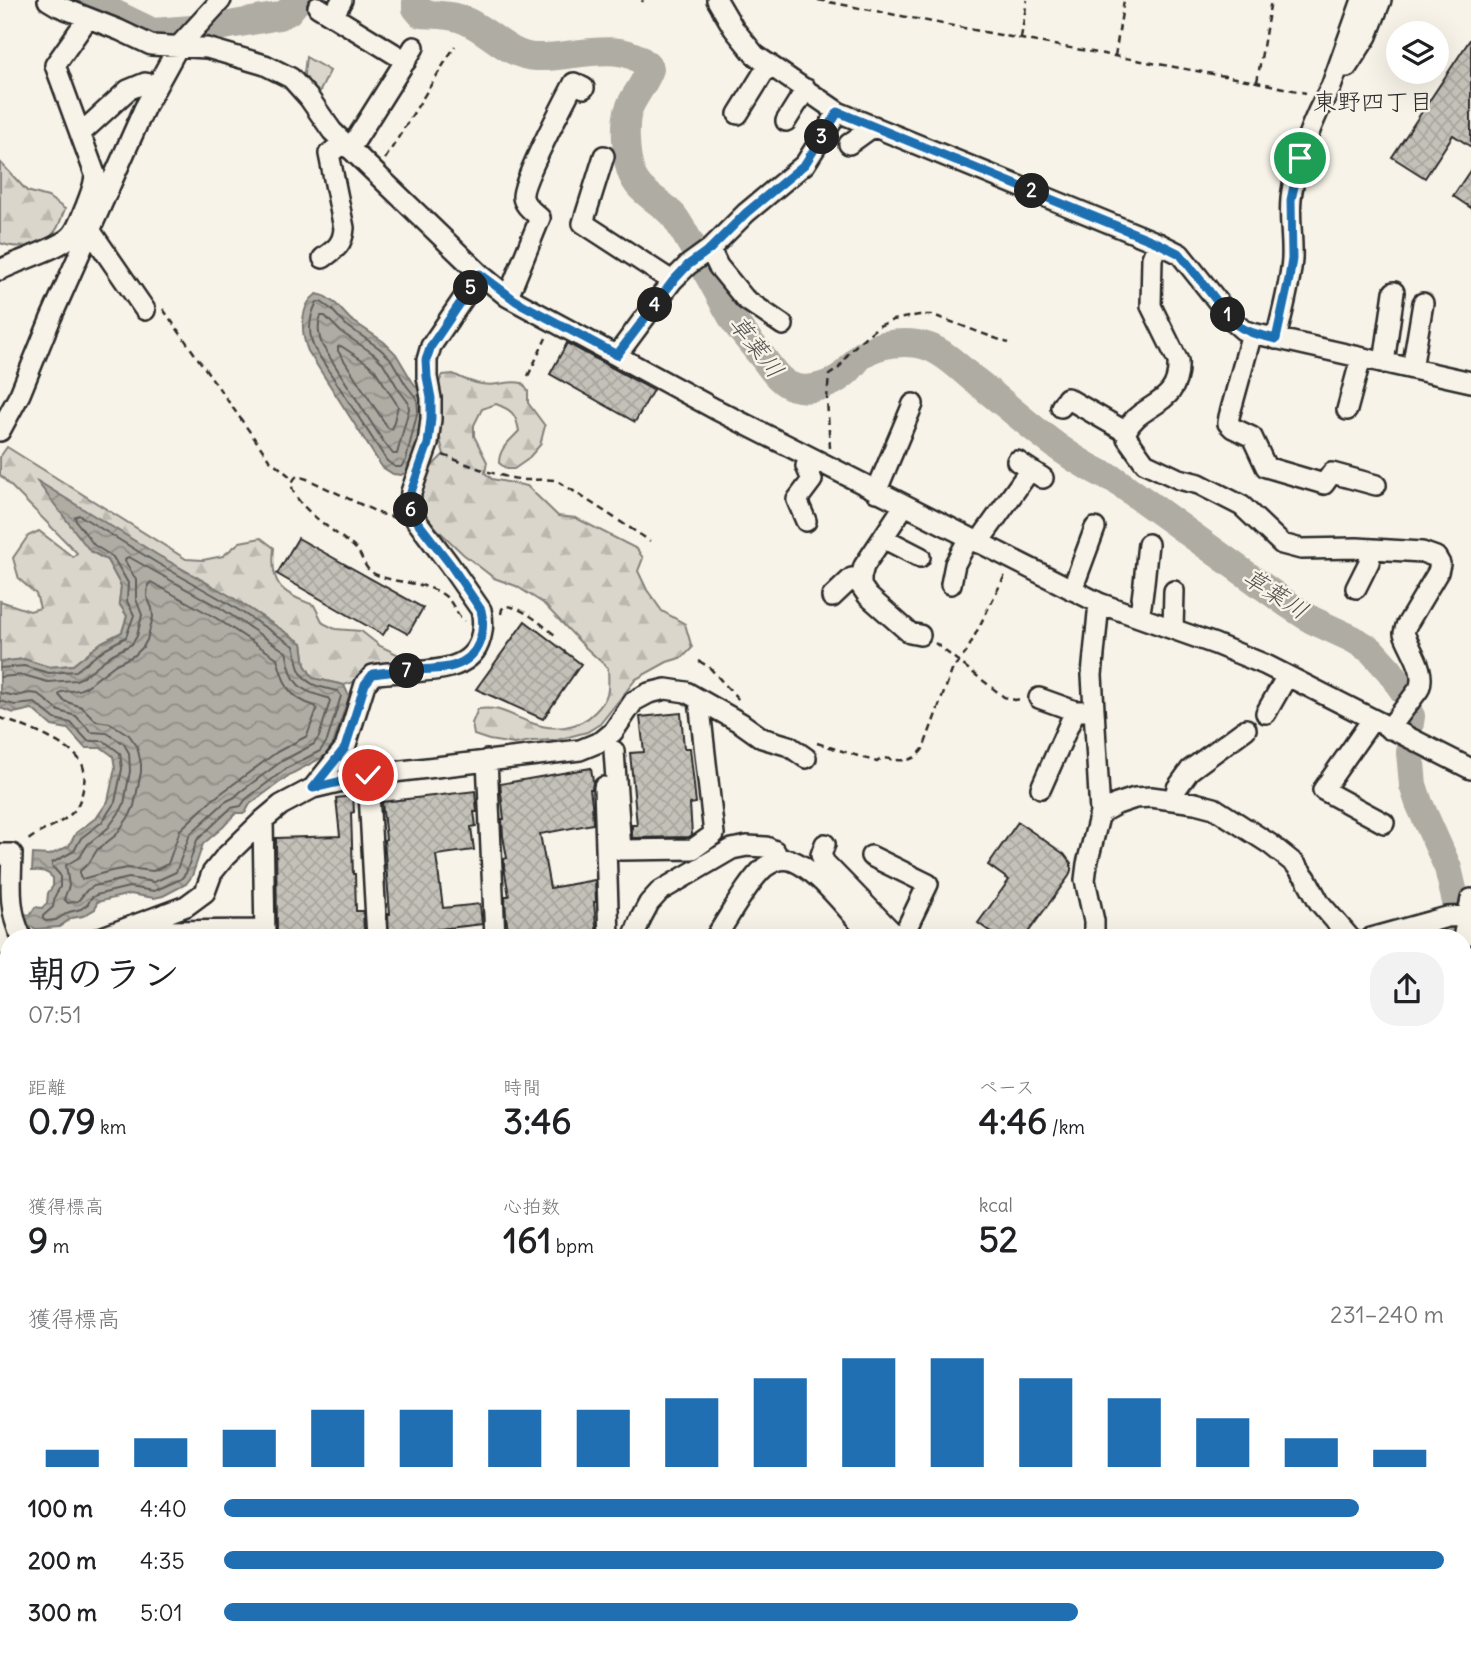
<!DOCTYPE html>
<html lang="ja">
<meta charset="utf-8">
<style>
:root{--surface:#fff;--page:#f2f2f2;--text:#202124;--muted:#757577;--accent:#1f6fb2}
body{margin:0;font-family:Delius,"Klee One",sans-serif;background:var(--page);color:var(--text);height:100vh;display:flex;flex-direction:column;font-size:26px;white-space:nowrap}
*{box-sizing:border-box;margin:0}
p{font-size:23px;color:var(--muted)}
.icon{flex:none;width:38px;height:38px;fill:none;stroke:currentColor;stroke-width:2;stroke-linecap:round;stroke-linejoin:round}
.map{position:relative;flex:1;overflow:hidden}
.panel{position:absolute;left:0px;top:929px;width:1472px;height:726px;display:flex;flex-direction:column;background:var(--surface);border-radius:28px 28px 0 0;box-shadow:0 7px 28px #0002}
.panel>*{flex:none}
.buttons{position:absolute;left:1386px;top:21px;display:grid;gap:14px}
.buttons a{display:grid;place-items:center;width:63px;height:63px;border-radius:50%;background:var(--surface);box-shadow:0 7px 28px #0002;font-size:35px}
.pin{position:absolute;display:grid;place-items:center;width:60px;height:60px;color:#fff;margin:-30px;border:4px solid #fff;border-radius:50%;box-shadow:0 2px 7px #0007}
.km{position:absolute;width:35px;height:35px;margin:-18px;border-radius:50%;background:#222;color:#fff;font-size:19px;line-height:35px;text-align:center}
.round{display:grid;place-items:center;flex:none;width:74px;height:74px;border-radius:28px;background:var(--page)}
.head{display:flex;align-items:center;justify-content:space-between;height:119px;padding:0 28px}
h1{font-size:38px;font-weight:700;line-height:52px}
.metrics{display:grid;grid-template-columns:repeat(3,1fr);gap:10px;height:119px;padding:7px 28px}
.metrics div{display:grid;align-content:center}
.metrics b{font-size:35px;font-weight:700}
.metrics small{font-size:19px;font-weight:400}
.metrics p{font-size:19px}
.chart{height:196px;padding:14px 28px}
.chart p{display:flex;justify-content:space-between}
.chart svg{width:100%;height:126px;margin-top:7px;stroke:var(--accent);stroke-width:6}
ul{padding:0 28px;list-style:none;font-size:23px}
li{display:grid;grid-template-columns:112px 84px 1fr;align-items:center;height:52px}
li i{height:18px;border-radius:9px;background:var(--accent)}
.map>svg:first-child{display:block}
.grass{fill:url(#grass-tufts);stroke:#82807c;stroke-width:2}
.forest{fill:url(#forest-firs);stroke:#82807c;stroke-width:2}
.water{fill:url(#water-waves);stroke:#7a7874;stroke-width:2}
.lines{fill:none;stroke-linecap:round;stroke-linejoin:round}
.shore{stroke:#605f5b;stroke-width:2}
.stream{stroke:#7a7874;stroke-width:4.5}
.river{stroke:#afaca4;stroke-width:28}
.building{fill:url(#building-cross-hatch);stroke:#2b2b2b;stroke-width:2}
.minor-casing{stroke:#2b2b2b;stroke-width:24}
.path{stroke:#2b2b2b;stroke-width:2.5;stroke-dasharray:7 5;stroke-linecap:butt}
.minor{stroke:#f7f3e8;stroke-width:19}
.route-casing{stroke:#fff;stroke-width:14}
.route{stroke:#1f6fb2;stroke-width:9}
.labels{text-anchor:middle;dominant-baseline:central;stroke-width:5;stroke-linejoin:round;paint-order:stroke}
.neighbourhood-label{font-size:24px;fill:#2b2b2b;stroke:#f7f3e8}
.water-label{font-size:24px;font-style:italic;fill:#53524f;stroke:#f7f3e8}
</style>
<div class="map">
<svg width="1471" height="1655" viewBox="0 0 1471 1655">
<defs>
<pattern id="grass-tufts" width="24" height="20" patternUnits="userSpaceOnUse" patternTransform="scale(1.75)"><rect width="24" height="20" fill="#dad6cc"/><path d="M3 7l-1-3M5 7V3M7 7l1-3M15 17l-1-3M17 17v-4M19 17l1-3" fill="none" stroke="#bbb8af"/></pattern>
<pattern id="forest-firs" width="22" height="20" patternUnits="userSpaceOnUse" patternTransform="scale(1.75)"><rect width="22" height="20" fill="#dad6cc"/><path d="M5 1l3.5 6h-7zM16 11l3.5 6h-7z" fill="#bbb8af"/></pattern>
<pattern id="water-waves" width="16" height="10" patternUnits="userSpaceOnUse" patternTransform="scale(1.75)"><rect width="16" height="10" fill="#afaca4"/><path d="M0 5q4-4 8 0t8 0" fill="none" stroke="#8f8c86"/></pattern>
<pattern id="building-cross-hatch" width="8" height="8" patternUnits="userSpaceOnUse" patternTransform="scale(1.75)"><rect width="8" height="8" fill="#c4c1b9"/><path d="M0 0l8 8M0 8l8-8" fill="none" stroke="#a9a69f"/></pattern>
</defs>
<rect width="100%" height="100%" fill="#f7f3e8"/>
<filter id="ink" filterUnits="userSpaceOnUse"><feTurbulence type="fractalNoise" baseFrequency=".0143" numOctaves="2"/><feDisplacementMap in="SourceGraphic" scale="14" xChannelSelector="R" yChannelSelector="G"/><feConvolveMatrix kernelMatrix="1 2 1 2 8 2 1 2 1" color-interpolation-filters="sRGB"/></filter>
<g filter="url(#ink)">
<path class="grass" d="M306,57L330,71L317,97L303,82Z
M367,1647H498L494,1655H364Z"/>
<path class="forest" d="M0,162L27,191L48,197L65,209C62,215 60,224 56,230C45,247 18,250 0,243Z
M453,374C466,381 484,387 498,384C508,383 512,381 522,383L528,391V403L545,426L540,445L527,460L514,469H507L499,463C499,448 510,441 519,431C516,414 512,410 496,404L482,409L474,425V436L487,462L485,473L492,479L527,486L558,516L576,518L637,549L643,558L638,571L647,590L662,611L685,624L692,648L683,657L667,662L636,679L600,724L587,732L557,740L532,741L514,744L489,740L474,735L472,723L478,709C501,706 509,715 529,722C551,731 578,730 595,712C610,697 609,689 608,668L585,647L543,603L516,586L494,578L463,554L435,527L423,513L421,499L429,469L444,454C438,437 432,389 443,375Z
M7,447L186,559L203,560L223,556L240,542L261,538L274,548C270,584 280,593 314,605L323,623L335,629L361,631L380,646L397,654L404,667L344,685L313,678L305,665L302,643L230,596L161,557L90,551L107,560L121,586L119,603L127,616L122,632L102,642L73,665L49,667L24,659L0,662V601L30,611L40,608L36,594L19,579L13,558L28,536L39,531L73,557L77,553L0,475V457Z"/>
<path class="water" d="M317,294L324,296L336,304L350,319L384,342L396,354L412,381L424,397L425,410L412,462L408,472L401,475L393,474L382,467L308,351C301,334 299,305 317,294Z
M36,480L161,557L230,596L302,643L305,665L313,678L344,685L349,696L333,744L325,756L291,774L250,804L245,813H236L223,827L203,844L192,876L186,884L163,896L154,898L130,894L97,902L95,909L83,916L72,918L59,927L36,929L28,925L22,919L25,914L30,915L35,907L42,908L47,903L48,893L53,886V878C47,871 42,870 32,871L33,854L50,855L69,846L76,833L97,817L108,801L115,768L113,756L102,748H85L68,729L52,726L32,709L14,713L0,708V662L24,659L49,667L73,665L102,642L122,632L127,616L119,603L121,586L107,560L90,551Z"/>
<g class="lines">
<path class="shore" d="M317,302H321L331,309L346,325L379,348L390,358L406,385L417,399L418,410L406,460L401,467H395L387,461L314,348C308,333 309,317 317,302Z
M321,316H325L341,332L374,354L383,363L399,390L408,402L409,409L397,454H393L383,441L322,345C319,336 317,324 321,316Z
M341,346L367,363L375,370L398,406L392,429L388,428L338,351V347Z
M151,582L216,618L277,658C284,684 287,697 315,706L317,709L307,736L277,752L212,800L180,830L168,864L153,871L128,868L111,871L82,879L80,877V871L89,863L97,850L116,835L130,815L134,806L141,772V764L137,746L129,735L110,723L96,721L82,707L64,701L59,695L61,692L79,690L86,687L116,664L135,655L143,647L147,640L153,617L152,608L147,597L148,585Z
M0,668L24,666L49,673L76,671L106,648L126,637L134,615L127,601L128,583L113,557L94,545L76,521L75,517L79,515L157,563L226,602L294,646C297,653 296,662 299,669C307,687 321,687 338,691L341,696L327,741L320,751L287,768L246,799L241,806L231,808L197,840L186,873L181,879L154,891L129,887L96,895L91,898L88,904L81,909L69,912L56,920L46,921L43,919V916L53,907L55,896L60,887V875L52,866V863L74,851L81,838L102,822L115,802L122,769L120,753L104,741H88L71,723L55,719L35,703L15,705L0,701
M0,677L23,675L48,682L76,680L83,677L111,655L132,644L137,636L142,615L136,599V580L125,561L126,558L129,557L222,609L286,652C288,657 288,663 290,668C295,690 310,693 328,698L330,701L319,737L314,744L282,761L240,792L235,797L225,802L190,834L176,872L154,882L129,878L94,886L87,890L78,901L68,903L64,899L69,886L66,865L80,857L88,844L108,828L121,810L124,804L130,771L129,753L124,744L107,733L91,732L76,716L59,711L38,694L30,693L16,696L0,693"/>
<path class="stream" d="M0,1569L9,1570
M188,1647L196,1655
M1374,1655L1378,1647"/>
<path class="river" d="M74,0L116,14L153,32L218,27L279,16L288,12L298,0
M416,0V8L421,14C435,15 451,14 464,20C489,30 508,56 536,57C570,59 626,36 650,69C645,83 636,93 630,106C623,121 626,154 630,169C638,196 662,199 676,219C697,252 714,287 734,321C743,334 754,346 764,359C772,369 780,383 794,387C810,392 832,385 844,374C851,369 855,361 862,355C878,342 910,340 929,347C945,353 959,367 972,378C1018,413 1060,457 1114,479L1286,603L1312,620L1353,639L1371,650L1390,671L1405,693
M1409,729L1411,716
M1410,752L1413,785L1419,803L1448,868L1456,902
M1451,938L1453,926
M1463,1036L1471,1037"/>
</g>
<path class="building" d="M1471,38V147L1453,135L1425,178L1392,157Z
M1471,169V208L1453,196Z
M567,343L653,390L635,422L550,374Z
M298,538L423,608L408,634L390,624L383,635L277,574Z
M525,621L581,664L543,719L476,689Z
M681,713L684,748H690L696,803L690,804L692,835L689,837L632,838V825H637L630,753L644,752L640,717Z
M591,768L593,781L592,789H590L592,803L593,824L540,834L550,888L595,880L596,902H594L597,938H510L506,918L505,896H509L504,867V859L507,858L503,836L502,819H504L500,784Z
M475,791L477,812H474L476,826L471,827L474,850L436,855L443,908L480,904L482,924L389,935L388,914H390L384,840L386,839L382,802Z
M353,796L354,812L351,813L353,874H355L356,911H363L364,931L277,934L276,838L340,836L336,798Z
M1018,822L1064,854L1071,863V870L1069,876L1024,938H999L978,923L1009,880L988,865Z"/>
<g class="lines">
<defs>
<path id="minor" d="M48,0L58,6L119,30L151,45L207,48L265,65L291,78L309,98L332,131L480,274L508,297L715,409L1099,603L1215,644L1266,665L1471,769
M717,0L734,29L755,55L838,112L1158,243L1180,254L1235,323L1243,330L1252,333L1471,382
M318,7L406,61
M333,16L342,0
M1347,67L1367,36L1381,0
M738,114L769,64
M786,121L806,89
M80,134L128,90L145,83L157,85
M849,144L874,126
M350,149L414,47
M604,156L583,223L672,281
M90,230L145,310
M1158,243L1152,258L1151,306L1178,361C1181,408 1138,402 1126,432L1127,438L1145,463L1179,479L1199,484L1242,506L1282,544L1301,549L1357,548L1422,552L1436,557L1440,564L1438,572L1406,626L1404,633C1410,650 1427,671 1419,689L1389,729
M710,249L718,266L745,299L783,325
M323,258C336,249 343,244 344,228L329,154L344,142
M0,270C18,260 59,249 71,236C78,229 82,215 86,206C90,195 95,185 95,174L55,65L88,18
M508,297L540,218C534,212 524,206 523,197C521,183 565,101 574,83L584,88
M1252,333L1229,417L1228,423L1233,428L1252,437L1266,467L1324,484L1332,473L1376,485
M1276,339C1282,313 1290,286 1292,259C1293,239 1289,219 1291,199C1294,167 1314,115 1331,87L1362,0
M617,355L672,281L688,265L710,249L746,213L805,164L838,112
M1384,363L1394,292
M1412,369L1423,303
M1061,407L1067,398L1126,432
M1347,410L1361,358
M0,431L20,394L51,318L144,109L178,47L221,0
M1017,461L1043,478
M876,492L913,404
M904,506L864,566L861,577V586L868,596L910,633L920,635
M806,521L797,500L812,480L806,466L810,458
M883,538L920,557
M978,543L1030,470
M951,584L955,564L969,538
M1356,588L1369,562L1372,549
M1072,590L1095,528
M832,597L852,578L861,577
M1139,617C1144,593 1145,569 1148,544
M1173,629L1174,591
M1039,698L1075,711H1088
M1266,713L1287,676
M1372,720L1323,790L1384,823
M614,751L621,850L693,849L714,834L699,700
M487,760L495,938
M368,775L377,938
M604,787L609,938
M313,788L345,748L365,684L373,675C405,668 465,680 479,643C483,632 484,622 481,610L449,564L416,520L410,508L411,492L428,444L431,419V398L427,377V360L431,346L480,274
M1041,788L1075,711
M1174,800L1177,788L1190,770L1246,729
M1100,813L1117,804L1135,798L1151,797L1195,803L1214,808L1270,844L1295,864L1306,878L1319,902L1350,938
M263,820L265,938
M825,844L821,855L825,863L898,938
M0,854H12C11,883 8,911 22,938
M871,856L928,884L902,938
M160,931L265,930
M100,938L186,906L205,892L212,873L225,857L263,820L281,805L313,788L368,775L580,750L602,741L613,732L634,701L649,693L666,689L686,692L741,723L762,738L789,746L806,758
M633,938L641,918L649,903L660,891L732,849L747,846L766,847L775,851L779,860
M715,938C728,919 748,881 765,867C772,862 781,858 790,860C817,868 854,917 872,938
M1094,938V921L1085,880L1087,864L1100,813L1092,675L1099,603
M1371,938L1447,917L1467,916
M1463,938L1471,899
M0,967L9,964
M1463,975L1471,976
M1463,1047L1467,1055L1471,1057
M1463,1173L1467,1174
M1463,1244L1471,1247
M1471,1294V1295
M0,1301L9,1307
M1463,1406L1471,1408
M1463,1480L1471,1470
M1463,1494L1471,1495
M1463,1577L1471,1557
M1463,1631H1471
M201,1647L211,1655
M540,1647L556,1655
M1032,1647L1043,1650H1070L1072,1647
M1288,1647V1655
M267,1655L269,1647
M524,1655L527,1647
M592,1655L597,1647
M706,1655L710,1647
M1164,1655L1169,1647
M1459,1655V1647"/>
</defs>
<use href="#minor" class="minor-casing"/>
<path class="path" d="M818,0L1021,39L1257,82L1306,93
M642,2L643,0
M1021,38L1027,0
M1115,56L1124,0
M1257,82L1271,0
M385,159L455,46
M163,309L269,459L293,479
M528,376L546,338
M830,448L827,399L829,375L839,368L850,351L865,337L879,326L893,320L919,315H933L1008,343
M443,455C467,464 492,475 519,479C532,482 545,477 558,481L650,541
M396,518L381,514L307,479L297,476C273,495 343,536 355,548C363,555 363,568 373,573C395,585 424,580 445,596C453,602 456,614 464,621
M501,614L502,609L505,606C523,607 541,624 555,635
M935,643L1004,697L1015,700L1021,699
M699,661L709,667L739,700
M0,718C20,724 71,744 81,762C85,768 85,777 84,783C83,793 79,806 72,813C59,826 39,830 26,842
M817,743L877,762L882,758C900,760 911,765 923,749L953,668L966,653L1005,575
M1463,1128L1471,1101"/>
<use href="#minor" class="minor"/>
</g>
</g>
<g class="lines" filter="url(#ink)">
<defs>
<path id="route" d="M368,775L313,788L345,748L365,684L373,674C386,672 399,671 412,670C437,669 468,671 479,643C483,632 484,622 481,610L450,564L416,520L410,508L411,492L428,444L431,419V398L427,377L426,360L431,346L480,274L516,301L617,355L673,281L688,265L710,249L746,213L805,164L838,112L1158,243L1180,254L1234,323C1247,333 1260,335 1276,339L1289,279L1292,259L1291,200L1300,158"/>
</defs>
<use href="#route" class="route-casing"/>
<use href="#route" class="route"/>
</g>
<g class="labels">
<g class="neighbourhood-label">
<text x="1373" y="101">東野四丁目</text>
</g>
<g class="water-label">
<text transform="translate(757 346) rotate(52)">草葉川</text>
<text transform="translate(1276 593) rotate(33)">草葉川</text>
</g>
</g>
</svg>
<div class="buttons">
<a><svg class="icon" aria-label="layers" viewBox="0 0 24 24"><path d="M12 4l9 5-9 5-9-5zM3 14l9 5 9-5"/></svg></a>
</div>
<div class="pin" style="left:1300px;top:158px;background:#1e9e55"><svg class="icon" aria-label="arrive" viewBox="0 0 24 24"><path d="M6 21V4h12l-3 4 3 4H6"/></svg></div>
<div class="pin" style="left:368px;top:775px;background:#d93025"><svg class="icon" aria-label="check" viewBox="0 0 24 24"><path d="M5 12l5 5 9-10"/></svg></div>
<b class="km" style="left:1228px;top:315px">1</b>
<b class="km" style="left:1032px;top:191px">2</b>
<b class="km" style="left:822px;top:137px">3</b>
<b class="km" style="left:655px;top:305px">4</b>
<b class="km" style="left:471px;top:288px">5</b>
<b class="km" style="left:411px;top:510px">6</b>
<b class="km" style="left:407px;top:671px">7</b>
<section class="panel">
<div class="head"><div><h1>朝のラン</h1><p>07:51</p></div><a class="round"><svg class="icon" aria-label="share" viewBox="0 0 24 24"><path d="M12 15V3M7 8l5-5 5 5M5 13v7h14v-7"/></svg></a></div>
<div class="metrics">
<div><p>距離</p><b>0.79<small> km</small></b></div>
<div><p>時間</p><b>3:46</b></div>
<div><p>ペース</p><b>4:46<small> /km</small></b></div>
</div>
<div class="metrics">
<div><p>獲得標高</p><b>9<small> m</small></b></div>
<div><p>心拍数</p><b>161<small> bpm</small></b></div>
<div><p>kcal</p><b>52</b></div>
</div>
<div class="chart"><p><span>獲得標高</span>231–240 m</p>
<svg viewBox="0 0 160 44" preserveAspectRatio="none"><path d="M5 44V38M15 44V34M25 44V31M35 44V24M45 44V24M55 44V24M65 44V24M75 44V20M85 44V13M95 44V6M105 44V6M115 44V13M125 44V20M135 44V27M145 44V34M155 44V38"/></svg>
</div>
<ul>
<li><b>100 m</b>4:40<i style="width:93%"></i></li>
<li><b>200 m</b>4:35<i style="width:100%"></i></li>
<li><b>300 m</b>5:01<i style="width:70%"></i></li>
</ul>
</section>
</div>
